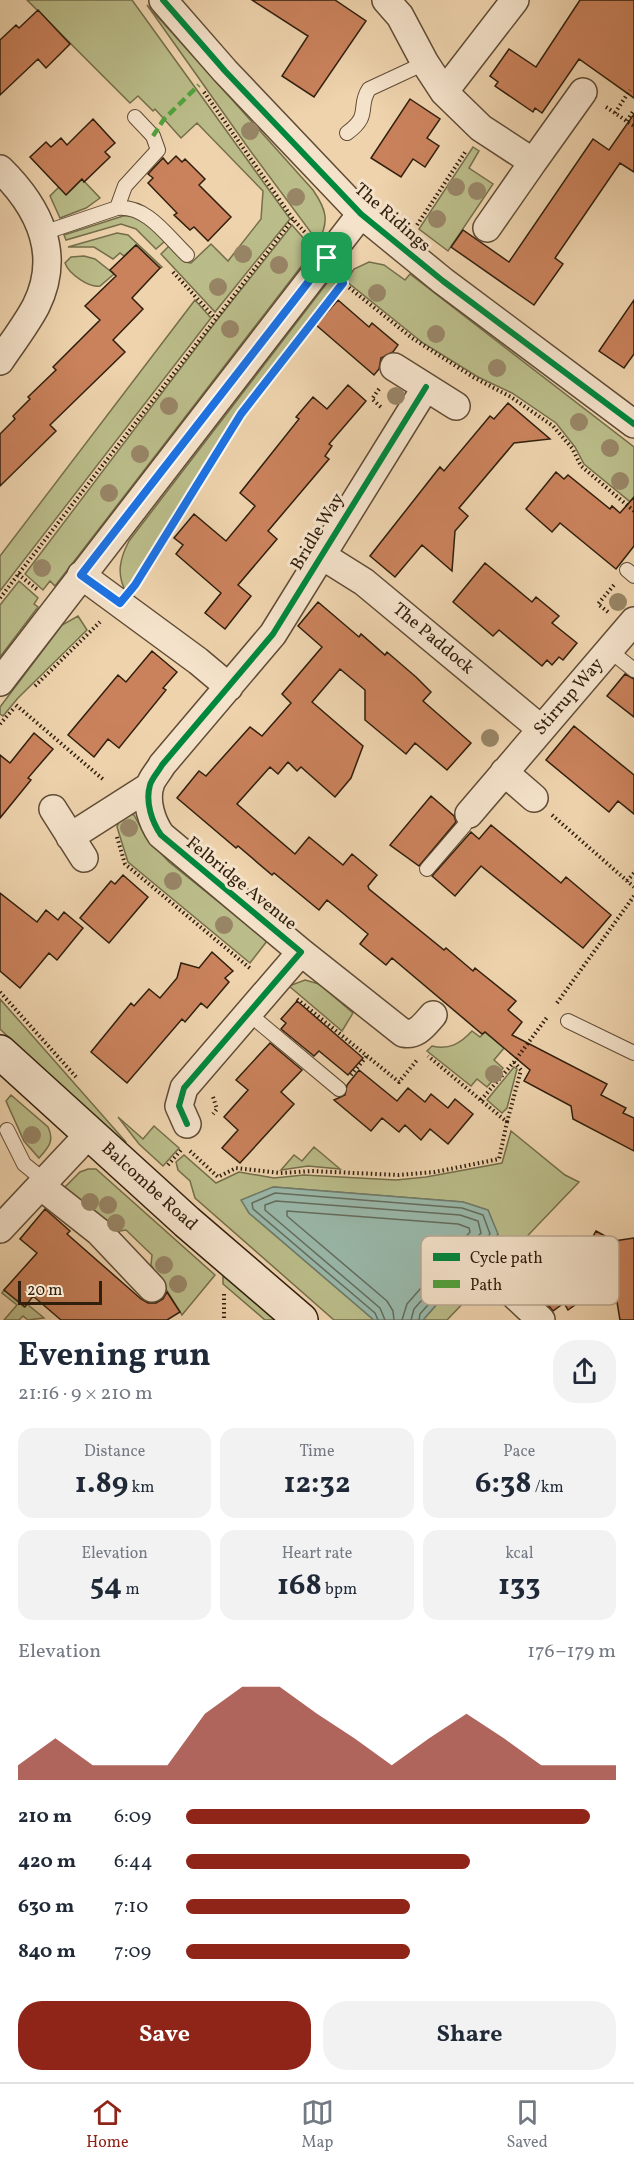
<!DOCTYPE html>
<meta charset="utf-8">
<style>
:root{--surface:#fff;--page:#f2f2f3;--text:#1f2937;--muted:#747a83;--line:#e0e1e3;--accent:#8f2418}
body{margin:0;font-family:Vollkorn,serif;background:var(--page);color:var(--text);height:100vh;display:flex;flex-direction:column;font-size:22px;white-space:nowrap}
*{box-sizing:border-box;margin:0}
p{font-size:20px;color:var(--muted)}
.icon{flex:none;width:33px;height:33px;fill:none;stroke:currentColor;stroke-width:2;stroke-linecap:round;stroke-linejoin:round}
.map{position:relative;height:1320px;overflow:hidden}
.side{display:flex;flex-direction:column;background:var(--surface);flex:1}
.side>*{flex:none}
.scale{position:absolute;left:18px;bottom:15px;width:84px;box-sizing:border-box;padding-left:6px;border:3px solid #301f0d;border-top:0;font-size:16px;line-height:21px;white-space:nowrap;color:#301f0d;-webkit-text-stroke:4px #f4e2ca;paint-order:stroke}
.pin{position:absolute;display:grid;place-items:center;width:51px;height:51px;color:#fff;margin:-26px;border-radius:12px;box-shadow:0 3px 9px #0006}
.round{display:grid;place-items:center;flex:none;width:63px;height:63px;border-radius:24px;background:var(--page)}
.headline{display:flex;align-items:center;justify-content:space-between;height:102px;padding:0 18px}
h1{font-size:33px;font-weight:700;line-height:45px}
.figures{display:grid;grid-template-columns:repeat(3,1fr);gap:9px;height:102px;padding:6px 18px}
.figures div{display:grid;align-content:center;border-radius:15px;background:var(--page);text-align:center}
.figures b{font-size:30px;font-weight:700}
.figures small{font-size:16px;font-weight:400}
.figures p{font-size:16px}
.chart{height:168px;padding:12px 18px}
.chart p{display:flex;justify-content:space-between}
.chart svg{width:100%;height:108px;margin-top:6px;fill:var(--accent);opacity:.7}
.primary-button{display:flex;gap:12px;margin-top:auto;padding:12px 18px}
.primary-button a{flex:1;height:69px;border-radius:24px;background:var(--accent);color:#fff;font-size:24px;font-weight:700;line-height:69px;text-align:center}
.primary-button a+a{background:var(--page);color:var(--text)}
ul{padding:0 18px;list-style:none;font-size:20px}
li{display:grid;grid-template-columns:96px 72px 1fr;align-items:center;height:45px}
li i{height:15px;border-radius:8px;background:var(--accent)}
.menu{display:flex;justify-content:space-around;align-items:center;height:84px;border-top:2px solid var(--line);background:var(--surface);font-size:16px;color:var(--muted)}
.menu a{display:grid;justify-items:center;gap:3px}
.menu .selected{color:var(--accent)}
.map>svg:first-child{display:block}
.green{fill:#babc89;stroke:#756e4b;stroke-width:1.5}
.water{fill:#99b8aa;stroke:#6f7b6b;stroke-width:1.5}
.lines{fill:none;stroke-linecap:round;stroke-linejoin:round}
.shore{stroke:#646c5c;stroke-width:1.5}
.building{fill:#ca825c;stroke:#301f0d;stroke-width:1.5}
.lane-casing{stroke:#604c35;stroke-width:16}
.street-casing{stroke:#604c35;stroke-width:30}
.secondary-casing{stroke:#301f0d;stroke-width:36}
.path{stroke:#301f0d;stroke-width:4;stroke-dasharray:1.5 3;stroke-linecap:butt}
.lane{stroke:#f4e2ca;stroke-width:14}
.street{stroke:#f4e2ca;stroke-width:27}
.secondary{stroke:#f4e2ca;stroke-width:33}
.quiet{stroke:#52a23e;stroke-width:4.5;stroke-dasharray:9 4.5;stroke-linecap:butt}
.cycleway-casing{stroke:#f4e2ca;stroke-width:10}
.cycleway{stroke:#00873e;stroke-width:6}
.tree{fill:#988566}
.route-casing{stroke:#fff;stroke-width:12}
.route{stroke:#1a73e8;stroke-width:8}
.labels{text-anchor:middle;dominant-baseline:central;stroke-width:6;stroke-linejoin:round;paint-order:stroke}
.street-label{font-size:18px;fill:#301f0d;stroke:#f4e2ca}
.key{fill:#f4e2ca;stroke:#b9a891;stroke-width:1.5}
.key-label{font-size:16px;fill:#301f0d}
</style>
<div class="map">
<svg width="634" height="1320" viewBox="0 0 634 1320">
<rect width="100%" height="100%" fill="#eed3ad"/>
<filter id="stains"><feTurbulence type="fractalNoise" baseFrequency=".00333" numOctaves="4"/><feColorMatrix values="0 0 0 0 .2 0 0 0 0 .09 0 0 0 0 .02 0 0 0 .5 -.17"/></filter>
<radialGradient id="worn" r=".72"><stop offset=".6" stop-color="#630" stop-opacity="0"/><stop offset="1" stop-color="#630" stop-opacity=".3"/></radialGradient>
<path class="green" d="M27,0H132L290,219L215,312L161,254L169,246L185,262L191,263L211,244L228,261L261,219L263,191L197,123L181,138L155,109L153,111L138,96L130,103Z
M147,5L313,190C326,209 330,221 318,242L249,149Z
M473,147L479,151L469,168L493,184L448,251L419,229Z
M82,179L100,198L86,208L60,218L50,196L59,187L67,194Z
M123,216C141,214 153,230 165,241L156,249L136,229L121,224L66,240L64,235Z
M292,225L312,248L310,255L55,586L50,581L43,590L25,574L217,320Z
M117,233L128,235L162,267L160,268L136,245L124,256L120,253L113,259L94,247H68Z
M84,256L95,259L114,274L100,286C89,288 69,274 65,263L71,257Z
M369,262L384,265L405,280L410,274L634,447V505L584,464L575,447L556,423L512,393L478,377L423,343L346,281L354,269Z
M330,279L337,285L238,413L126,592C116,574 120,558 129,541Z
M195,300L211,318L0,591V556Z
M19,581L38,598L34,604L38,607L0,657V605Z
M78,616L87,630L18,698L3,716L0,714V707L62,625Z
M129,813L134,815L146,837L169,862L267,941L250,963L128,862L117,827L119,821Z
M305,980L319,984L353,1013L342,1031L289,986Z
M0,999L126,1142L124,1145L113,1137L0,1029Z
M472,1031L480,1037L485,1032L504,1048L494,1060L503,1068L487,1087L477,1079L471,1086L427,1051L432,1046C449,1050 460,1044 472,1031Z
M514,1067L517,1069L507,1108L502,1113L487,1100Z
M11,1095L48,1127C55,1141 48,1148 39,1158L24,1141L6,1101Z
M118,1117L143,1139L154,1126L179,1148L163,1166L139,1144Z
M511,1131L565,1175L579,1182L447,1320H423L498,1235L488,1210L463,1202L274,1187L242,1200L249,1213L374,1320H334L195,1198L190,1181L178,1170L176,1162L184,1155L216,1183L239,1172L274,1178L304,1175L396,1180L426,1177L502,1163Z
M314,1147L340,1169L308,1166L281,1170L294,1155L302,1161Z
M88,1169H96L215,1275L182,1315L151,1265L152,1255L126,1230L114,1232L62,1190L80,1172Z
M223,1277L228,1278L276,1320H265L223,1284Z
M4,1290L24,1307L27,1304L44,1318L28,1320L23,1316L19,1320H4L17,1305L2,1293Z"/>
<path class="water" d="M273,1187L463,1202L488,1210L498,1234L423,1320H374L249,1213L241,1200Z"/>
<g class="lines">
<path class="shore" d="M378,1320L375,1313L253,1209L252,1203L275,1193L462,1208L483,1215L490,1234L420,1314L419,1320
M385,1320L380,1308L265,1210V1205L276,1201L460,1215L478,1221L481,1233L414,1309L411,1320
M394,1320L393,1311L387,1301L287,1216V1211L458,1224L469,1228L470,1232L407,1304L402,1320"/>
</g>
<path class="building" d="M252,0H335L366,21L314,97L282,76L308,36Z
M580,0H634V98L579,59L542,113L535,108L533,112L495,86L498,82L490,76L509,49L536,67Z
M38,10L70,44L46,68L38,59L0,95V40L16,25L19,28Z
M410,99L440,119L427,138L439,146L425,167L413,159L401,177L371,158Z
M634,114V172L620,163L555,258L563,264L534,305L451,247L463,230L509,262L593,139L609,150Z
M93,119L115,143L105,152L110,157L84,182L82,179L66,195L30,157L46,142L51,147L61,138L67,145Z
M176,156L182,162L185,159L205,179L199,185L231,217L208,241L194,227L190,230L174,215L177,213L148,183L153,178L148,174L163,158L168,164Z
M136,245L160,268L132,298L143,309L113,340L125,352L50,425L56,431L0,486V434L15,419L13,416L30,399L28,397L56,370L53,367L100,320L85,306L116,276L110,270Z
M338,300L369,327L372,323L398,345L393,352L381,358L379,369L374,375L316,325Z
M634,300V354L624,368L599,351Z
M348,385L366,401L329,444L332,446L325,456L329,459L268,531L277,539L238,585L251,596L225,629L205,613L221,593L176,554L183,545L174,538L194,514L226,541L255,506L240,493L299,419L296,417L313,397L327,409Z
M508,403L550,439L514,443L459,508L468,516L455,531L452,571L422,545L395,577L370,556L440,467L444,471L490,416L494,419Z
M556,472L564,479L568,475L610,509L612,506L620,513L634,497V546L616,569L560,523L552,532L526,509Z
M485,563L532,602L536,597L559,616L552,623L577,643L563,660L559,657L552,665L547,660L542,666L499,630L493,636L453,602Z
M318,602L359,637L361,634L385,655L387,652L416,677L431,692L423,701L471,743L447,770L415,743L406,754L365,720V690L340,669L312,702L363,746L351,778L335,797L301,767L297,771L288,762L278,774L270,767L237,804L295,854L309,837L343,865L352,854L377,875L368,886L369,889L444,950L446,948L473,971L475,968L516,1001L508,1010L522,1022L512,1035L607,1084L601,1095L626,1108L623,1113L634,1118V1151L573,1119L571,1106L524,1081L530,1070L485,1032L482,1034L392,958L386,965L360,944L368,934L350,919L327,900L319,910L274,873L272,875L238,846L236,848L177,798L199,771L206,776L250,727L262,736L291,703L282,694L322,647L298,626Z
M152,651L177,672L163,688L166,690L119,748L108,739L94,757L68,735L118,675L126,682Z
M625,674L634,679V717L607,696Z
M574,726L634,775V814L618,801L609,812L546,760Z
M34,733L53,749L28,778L31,780L0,818V755L10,763Z
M431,796L454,816L456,822L419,866L390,845Z
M491,825L561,883L566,877L611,915L583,948L481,866L455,896L432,876L471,832L479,839Z
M123,875L148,897L109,943L80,918L111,881L115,884Z
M0,893L37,922L46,910L58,920L64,912L83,928L57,960L49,953L20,988L0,971Z
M212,952L233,971L225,978L229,982L207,1008L201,1003L185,1022L182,1019L127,1083L91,1052L131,1003L134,1006L149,989L160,998L177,978L181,963L199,968Z
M297,1001L363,1058L348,1075L319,1051L314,1056L281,1029L286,1023L281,1019Z
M270,1043L302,1070L281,1092L294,1104L240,1163L222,1148L238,1130L224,1117L248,1090L236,1080Z
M359,1070L397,1101L408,1088L425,1102L431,1094L448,1108L455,1099L473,1114L448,1144L430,1129L421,1140L405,1125L399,1132L382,1118L371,1131L334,1100L345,1095L347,1085Z
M45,1209L70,1231L67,1234L141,1299L148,1303H156L163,1299L167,1292L180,1312L167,1320H61L33,1296L25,1307L4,1290L37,1253L20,1239Z
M596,1231L614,1241L634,1238V1320H620L613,1278L568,1310L564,1303L553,1311L531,1284L567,1258L575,1269Z"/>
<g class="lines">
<defs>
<path id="lane" d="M347,133C372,115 357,107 369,89L425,63
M117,208L125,186L158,150L153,136L135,117
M43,233L117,208C147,205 167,236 187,255
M627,570L634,576
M609,650L634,670
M427,869L464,826L469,814
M248,1013L339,1089
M568,1021L634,1053
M7,1130L24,1164L46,1182"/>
<path id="street" d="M163,0L225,71L361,214L443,281L634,424
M386,0L400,16L425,63L444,92L515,0
M444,92L481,128L533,162L583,92
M0,169C39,207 62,254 36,306C26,325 12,343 0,361
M487,228L533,162
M394,367L456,406
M321,555L364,582L541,729
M81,575L198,661L229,687
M0,682L361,214
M504,772L534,798
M53,809L84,858
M469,814L634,621
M70,837L150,786
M301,952L403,1033C417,1036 424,1025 433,1015
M187,1124L179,1106L184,1088L301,952L161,835C152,822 145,802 150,785C152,778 159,771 162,765L273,634L426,387
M42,1187L99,1232L152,1288
M0,1229L90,1133
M508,1289L541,1320"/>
<path id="secondary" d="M0,1052L187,1222L301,1320"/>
</defs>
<use href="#lane" class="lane-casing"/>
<use href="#street" class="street-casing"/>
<use href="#secondary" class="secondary-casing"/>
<path class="path" d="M204,92L293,219
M606,107L634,126
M615,113L630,90
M627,121L634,110
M417,225L466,151
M173,272L215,318
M342,282L412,338L473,377L511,397L553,426L572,448L581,466L634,511
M379,389L372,399L382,408
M18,574L39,591
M136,583L225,439
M0,598L293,219L309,237
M608,612L598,604L614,585
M35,686L100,622
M16,705L105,781
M0,724L15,707
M552,815L634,887
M117,837L125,864L252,970
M627,881L634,873
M0,992L77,1078
M297,999L399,1082L417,1060
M557,1003L634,896
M351,1075L367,1056
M213,1097L217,1109L213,1114
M481,1100L514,1062L548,1016
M507,1122L521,1070L514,1062
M190,1151L218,1177L236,1168L280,1173L312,1171L398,1175L435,1172L499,1159L507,1122L428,1056
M168,1165L181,1150
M224,1294V1320"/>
<use href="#lane" class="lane"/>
<use href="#street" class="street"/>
<use href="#secondary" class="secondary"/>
<path class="quiet" d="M153,136L164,119L199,85"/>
<defs>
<path id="cycleway" d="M163,0L225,71L361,214L443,281L634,424
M187,1124L179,1106L184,1088L301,952L161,835C152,822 145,802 150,785C152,778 159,771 162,765L273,634L426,387"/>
</defs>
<use href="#cycleway" class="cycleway-casing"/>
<use href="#cycleway" class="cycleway"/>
</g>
<g class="tree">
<circle cx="250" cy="131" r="9"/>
<circle cx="456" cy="187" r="9"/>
<circle cx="477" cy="191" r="9"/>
<circle cx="296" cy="197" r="9"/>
<circle cx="437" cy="219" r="9"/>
<circle cx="243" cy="254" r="9"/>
<circle cx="279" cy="265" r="9"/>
<circle cx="218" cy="287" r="9"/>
<circle cx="377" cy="293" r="9"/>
<circle cx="230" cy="329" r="9"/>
<circle cx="436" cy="334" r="9"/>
<circle cx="497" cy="368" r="9"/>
<circle cx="396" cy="396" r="9"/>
<circle cx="169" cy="406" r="9"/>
<circle cx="579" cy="422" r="9"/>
<circle cx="610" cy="448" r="9"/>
<circle cx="140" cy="454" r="9"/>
<circle cx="620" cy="481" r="9"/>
<circle cx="109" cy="493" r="9"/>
<circle cx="42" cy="568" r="9"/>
<circle cx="618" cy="602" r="9"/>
<circle cx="490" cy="738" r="9"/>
<circle cx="129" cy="828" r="9"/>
<circle cx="173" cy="881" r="9"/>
<circle cx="224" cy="925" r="9"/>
<circle cx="494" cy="1074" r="9"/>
<circle cx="32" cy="1135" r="9"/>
<circle cx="90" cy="1202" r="9"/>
<circle cx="108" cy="1205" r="9"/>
<circle cx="116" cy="1223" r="9"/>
<circle cx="164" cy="1265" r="9"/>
<circle cx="178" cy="1284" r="9"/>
</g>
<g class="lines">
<defs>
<path id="route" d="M327,258L343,283L241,414L135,585L120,603L81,575Z"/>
</defs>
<use href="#route" class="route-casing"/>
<use href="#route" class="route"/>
</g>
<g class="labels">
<g class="street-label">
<text transform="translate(392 218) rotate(41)">The Ridings</text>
<text transform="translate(318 532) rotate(-59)">Bridle Way</text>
<text transform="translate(433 639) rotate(40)">The Paddock</text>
<text transform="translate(569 697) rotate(-49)">Stirrup Way</text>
<text transform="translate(241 884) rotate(39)">Felbridge Avenue</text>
<text transform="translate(149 1187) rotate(42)">Balcombe Road</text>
</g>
</g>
<rect x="421" y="1236" width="198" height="69" rx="9" class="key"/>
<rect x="433" y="1253" width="27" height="8" fill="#00873e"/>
<rect x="433" y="1280" width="27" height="8" fill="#52a23e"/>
<g class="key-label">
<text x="470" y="1263">Cycle path</text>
<text x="470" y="1290">Path</text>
</g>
<rect width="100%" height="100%" filter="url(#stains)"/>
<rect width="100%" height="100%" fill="url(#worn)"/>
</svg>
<div class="scale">20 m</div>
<div class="pin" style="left:327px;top:258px;background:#1e9e55"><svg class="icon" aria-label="arrive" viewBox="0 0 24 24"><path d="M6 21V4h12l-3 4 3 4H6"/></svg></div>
</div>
<section class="side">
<div class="headline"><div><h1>Evening run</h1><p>21:16 · 9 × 210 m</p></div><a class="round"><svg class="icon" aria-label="share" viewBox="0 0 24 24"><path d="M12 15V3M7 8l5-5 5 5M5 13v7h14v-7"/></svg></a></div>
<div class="figures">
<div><p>Distance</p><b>1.89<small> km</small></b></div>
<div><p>Time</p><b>12:32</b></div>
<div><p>Pace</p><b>6:38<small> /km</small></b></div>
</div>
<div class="figures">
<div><p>Elevation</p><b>54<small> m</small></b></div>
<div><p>Heart rate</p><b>168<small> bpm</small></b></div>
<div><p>kcal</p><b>133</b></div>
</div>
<div class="chart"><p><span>Elevation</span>176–179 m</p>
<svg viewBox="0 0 160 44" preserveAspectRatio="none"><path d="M0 44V38L10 27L20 38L30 38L40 38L50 17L60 6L70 6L80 17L90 27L100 38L110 27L120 17L130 27L140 38L150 38L160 38V44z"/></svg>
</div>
<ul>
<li><b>210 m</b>6:09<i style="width:94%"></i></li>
<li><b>420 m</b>6:44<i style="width:66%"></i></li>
<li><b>630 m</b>7:10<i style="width:52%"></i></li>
<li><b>840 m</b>7:09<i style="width:52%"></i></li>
</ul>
<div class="primary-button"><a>Save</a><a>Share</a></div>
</section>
<nav class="menu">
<a class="selected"><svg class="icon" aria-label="home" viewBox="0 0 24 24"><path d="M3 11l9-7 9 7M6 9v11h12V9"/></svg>Home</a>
<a><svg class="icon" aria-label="map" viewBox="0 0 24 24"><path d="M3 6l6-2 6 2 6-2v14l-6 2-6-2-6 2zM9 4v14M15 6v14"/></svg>Map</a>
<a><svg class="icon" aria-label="saved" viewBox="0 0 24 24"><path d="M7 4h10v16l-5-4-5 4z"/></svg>Saved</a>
</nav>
